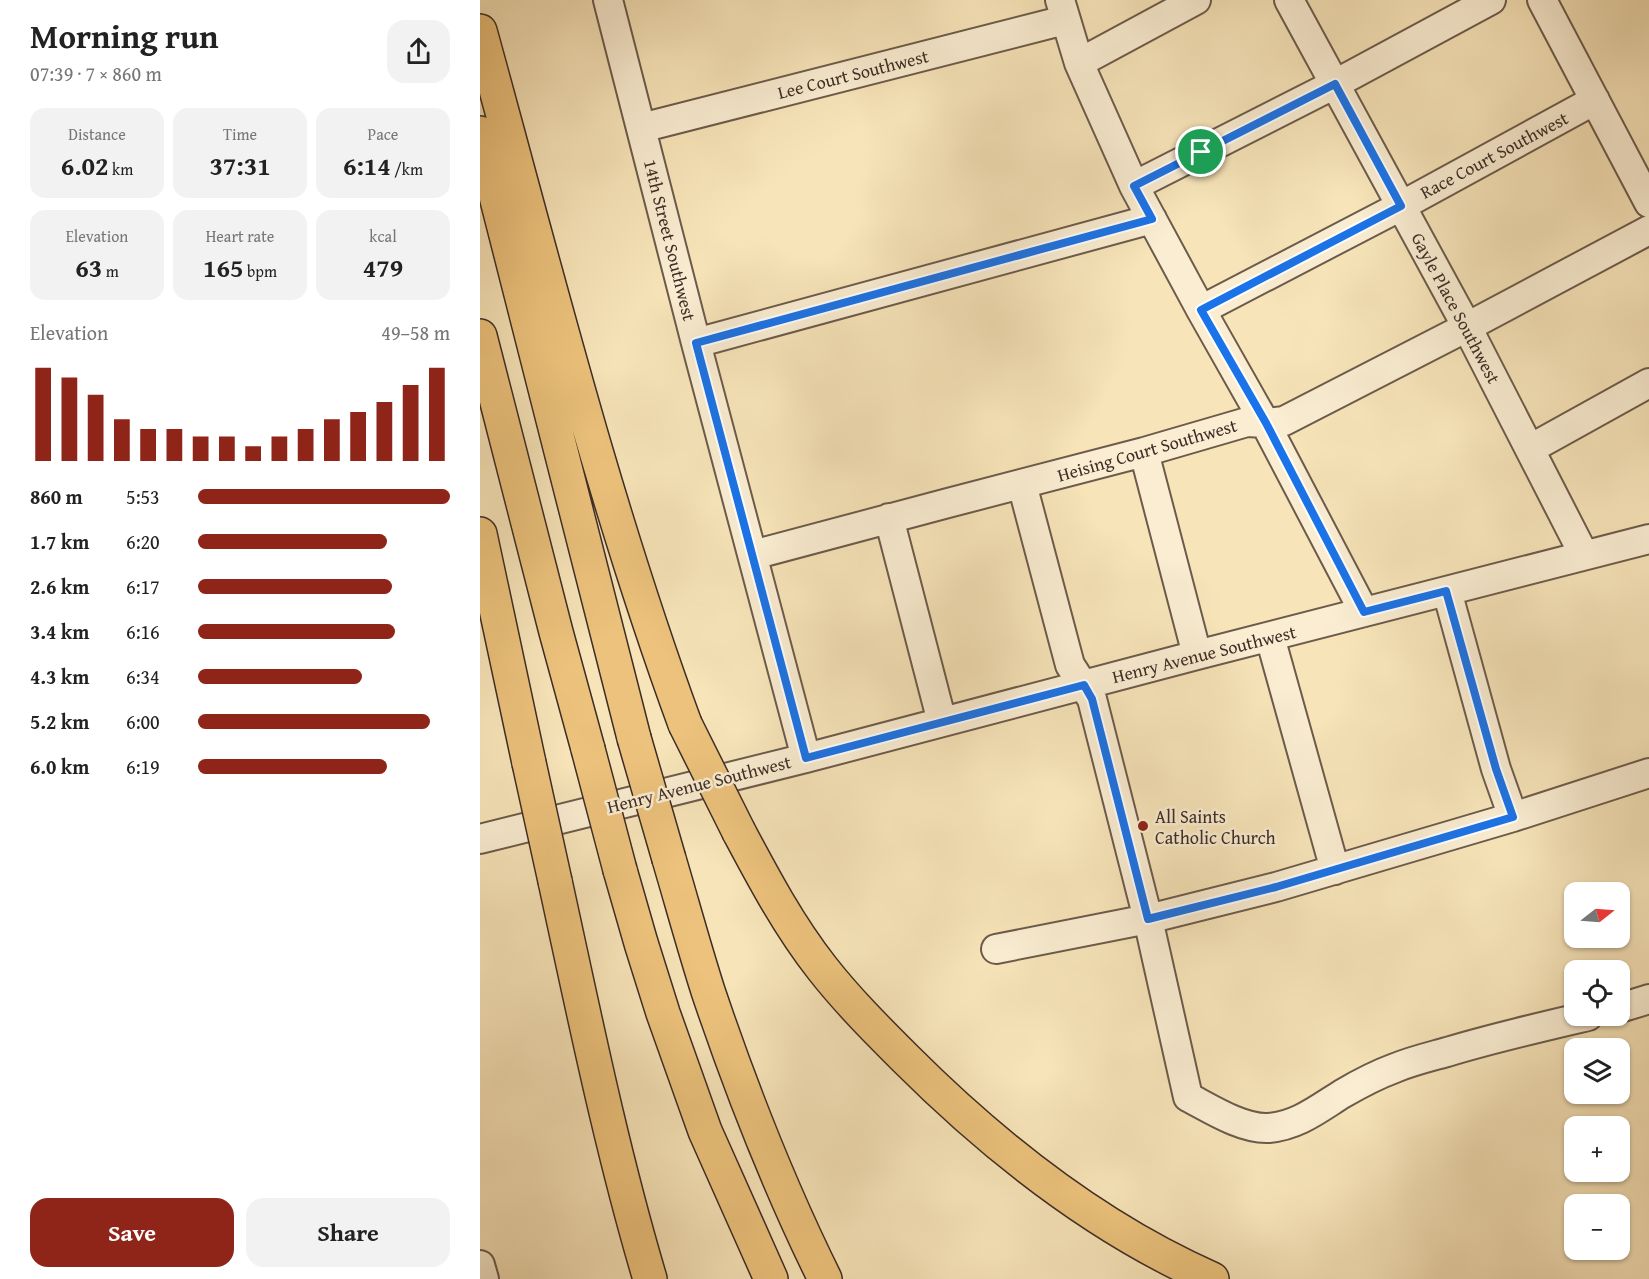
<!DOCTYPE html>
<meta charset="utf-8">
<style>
:root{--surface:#fff;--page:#f2f2f2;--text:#222;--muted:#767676;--accent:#8f2418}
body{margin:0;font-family:"Gentium Book Plus",serif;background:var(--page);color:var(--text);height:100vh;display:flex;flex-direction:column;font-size:22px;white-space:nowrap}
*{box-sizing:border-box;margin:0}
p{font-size:20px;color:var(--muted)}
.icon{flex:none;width:33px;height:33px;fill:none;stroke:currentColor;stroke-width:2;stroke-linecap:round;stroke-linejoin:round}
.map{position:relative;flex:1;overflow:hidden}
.panel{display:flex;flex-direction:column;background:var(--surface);width:480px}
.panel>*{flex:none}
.needle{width:39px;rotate:73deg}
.tools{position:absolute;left:1084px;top:882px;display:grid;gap:12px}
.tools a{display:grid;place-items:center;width:66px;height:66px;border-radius:12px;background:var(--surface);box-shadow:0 2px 4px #0004;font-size:30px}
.pin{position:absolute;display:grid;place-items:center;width:51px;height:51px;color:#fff;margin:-26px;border:3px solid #fff;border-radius:50%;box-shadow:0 2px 6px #0007}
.round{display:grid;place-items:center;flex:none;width:63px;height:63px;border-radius:18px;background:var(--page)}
.headline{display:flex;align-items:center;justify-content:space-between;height:102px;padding:0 30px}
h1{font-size:33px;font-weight:700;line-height:45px}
.stats{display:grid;grid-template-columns:repeat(3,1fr);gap:9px;height:102px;padding:6px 30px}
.stats div{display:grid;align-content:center;border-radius:15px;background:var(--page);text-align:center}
.stats b{font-size:26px;font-weight:700}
.stats small{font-size:16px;font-weight:400}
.stats p{font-size:16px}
.chart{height:168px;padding:12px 30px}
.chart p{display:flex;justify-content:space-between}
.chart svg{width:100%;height:108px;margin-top:6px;stroke:var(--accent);stroke-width:6}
.cta{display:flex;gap:12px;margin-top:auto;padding:12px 30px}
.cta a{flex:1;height:69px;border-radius:18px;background:var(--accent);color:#fff;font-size:24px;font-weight:700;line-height:69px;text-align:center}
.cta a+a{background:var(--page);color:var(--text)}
ul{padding:0 30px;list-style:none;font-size:20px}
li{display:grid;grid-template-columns:96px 72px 1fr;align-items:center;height:45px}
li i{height:15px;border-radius:8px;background:var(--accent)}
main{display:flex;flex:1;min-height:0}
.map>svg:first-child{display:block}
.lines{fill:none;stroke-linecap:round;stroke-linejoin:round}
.minor-casing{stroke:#6c5b4b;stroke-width:32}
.highway-casing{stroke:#3d2d26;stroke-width:36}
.minor{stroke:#faedd2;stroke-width:28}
.highway{stroke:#ecc27c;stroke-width:33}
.highway-bridge-casing{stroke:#3d2d26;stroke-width:36;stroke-linecap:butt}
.highway-bridge{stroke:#ecc27c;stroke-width:33}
.route-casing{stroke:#fff;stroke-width:12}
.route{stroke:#1a73e8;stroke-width:8}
.poi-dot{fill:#8f2418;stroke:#faedd2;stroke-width:2}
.labels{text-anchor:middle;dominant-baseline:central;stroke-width:5;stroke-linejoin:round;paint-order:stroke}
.street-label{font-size:18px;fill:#3d2d26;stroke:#faedd2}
.poi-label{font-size:18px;fill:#3d2d26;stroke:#faedd2;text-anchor:start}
</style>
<main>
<section class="panel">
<div class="headline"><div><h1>Morning run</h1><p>07:39 · 7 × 860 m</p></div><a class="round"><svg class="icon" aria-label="share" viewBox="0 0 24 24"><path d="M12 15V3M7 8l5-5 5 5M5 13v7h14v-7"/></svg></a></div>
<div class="stats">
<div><p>Distance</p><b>6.02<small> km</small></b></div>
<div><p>Time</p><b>37:31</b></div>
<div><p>Pace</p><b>6:14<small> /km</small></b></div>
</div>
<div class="stats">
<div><p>Elevation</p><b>63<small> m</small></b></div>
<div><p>Heart rate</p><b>165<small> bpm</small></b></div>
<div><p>kcal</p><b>479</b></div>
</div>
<div class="chart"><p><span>Elevation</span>49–58 m</p>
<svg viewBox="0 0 160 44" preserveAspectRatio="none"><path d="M5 44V6M15 44V10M25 44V17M35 44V27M45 44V31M55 44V31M65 44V34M75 44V34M85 44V38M95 44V34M105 44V31M115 44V27M125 44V24M135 44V20M145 44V13M155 44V6"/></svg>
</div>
<ul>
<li><b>860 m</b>5:53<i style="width:100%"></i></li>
<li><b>1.7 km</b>6:20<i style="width:75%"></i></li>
<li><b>2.6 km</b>6:17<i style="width:77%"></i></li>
<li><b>3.4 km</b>6:16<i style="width:78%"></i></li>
<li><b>4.3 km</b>6:34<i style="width:65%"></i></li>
<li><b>5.2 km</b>6:00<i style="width:92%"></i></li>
<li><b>6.0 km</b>6:19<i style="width:75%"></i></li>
</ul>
<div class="cta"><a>Save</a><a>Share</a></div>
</section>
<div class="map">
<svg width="1169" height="1279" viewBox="0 0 1169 1279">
<rect width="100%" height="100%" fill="#f7e4b9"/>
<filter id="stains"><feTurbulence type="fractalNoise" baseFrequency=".00333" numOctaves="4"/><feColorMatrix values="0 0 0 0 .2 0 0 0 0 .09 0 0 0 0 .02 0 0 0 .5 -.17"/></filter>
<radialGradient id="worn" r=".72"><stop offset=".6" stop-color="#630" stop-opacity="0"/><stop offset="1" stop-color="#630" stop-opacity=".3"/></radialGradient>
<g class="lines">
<defs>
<path id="minor" d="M128,0L216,343L326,758
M580,0L599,63L654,186L721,310L785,423L884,612
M809,0L987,327L1104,555
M1062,0L1169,203
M599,63L716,0
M161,128L585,20
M654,186L855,84L1011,0
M721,310L921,206L1115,100
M216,343L672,219
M1050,449L1169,383
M664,452L717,655
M542,484L590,665L612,699L668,919L708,1097C731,1109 762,1129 788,1128C817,1126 838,1109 862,1094C879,1084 896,1075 915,1068C932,1061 949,1057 967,1052C1013,1038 1061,1027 1108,1016
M409,518L462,722
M273,555L468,503L664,452L767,422L785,423L804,421L987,327L1169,230
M967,591L1016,769L1033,817
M790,637L855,870
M0,839L326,758L717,655L1169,539
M516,949L668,919L796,887L1033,817L1169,773
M1140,1008L1169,999
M0,1265L4,1279"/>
<path id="highway" d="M0,31C64,263 122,498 205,724
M0,133L154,738
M0,336L76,632L108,749
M0,534L49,763
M259,832C284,879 309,926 342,968C367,1000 396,1029 425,1058C514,1147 616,1228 732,1279
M189,859C202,903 214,947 228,991C261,1089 299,1186 345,1279
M140,870L161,943L183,1013L225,1131L291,1279
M75,881C104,1014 131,1148 170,1279"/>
</defs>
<use href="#minor" class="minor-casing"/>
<use href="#highway" class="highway-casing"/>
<use href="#minor" class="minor"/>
<use href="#highway" class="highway"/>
<defs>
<path id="highway-bridge" d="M205,724L259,832
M154,738L189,859
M108,749L140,870
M49,763L75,881"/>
</defs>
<use href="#highway-bridge" class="highway-bridge-casing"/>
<use href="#highway-bridge" class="highway-bridge"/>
</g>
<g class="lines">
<defs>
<path id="route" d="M855,84L921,206L721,310L786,423L884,612L966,591L1016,769L1033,817L796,887L668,919L612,699L604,685L326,758L216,343L672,219L654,186Z"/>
</defs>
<use href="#route" class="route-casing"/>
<use href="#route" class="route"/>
</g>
<circle class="poi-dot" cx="663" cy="826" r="6"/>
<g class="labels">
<g class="street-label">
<text transform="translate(373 74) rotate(-14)">Lee Court Southwest</text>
<text transform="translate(1014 155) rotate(-28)">Race Court Southwest</text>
<text transform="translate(190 240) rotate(76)">14th Street Southwest</text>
<text transform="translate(976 308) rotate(62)">Gayle Place Southwest</text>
<text transform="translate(667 450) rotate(-16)">Heising Court Southwest</text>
<text transform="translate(724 654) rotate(-14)">Henry Avenue Southwest</text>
<text transform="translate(219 784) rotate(-14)">Henry Avenue Southwest</text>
</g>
<g class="poi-label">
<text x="675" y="816">All Saints<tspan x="675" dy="21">Catholic Church</tspan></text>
</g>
</g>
<rect width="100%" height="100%" filter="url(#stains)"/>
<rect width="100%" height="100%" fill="url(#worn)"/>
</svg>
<div class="tools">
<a><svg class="needle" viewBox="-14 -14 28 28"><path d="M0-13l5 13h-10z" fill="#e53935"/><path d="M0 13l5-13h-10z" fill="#767676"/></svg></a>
<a><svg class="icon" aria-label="locate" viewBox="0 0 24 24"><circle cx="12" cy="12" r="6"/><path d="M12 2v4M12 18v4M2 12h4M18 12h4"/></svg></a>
<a><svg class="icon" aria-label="layers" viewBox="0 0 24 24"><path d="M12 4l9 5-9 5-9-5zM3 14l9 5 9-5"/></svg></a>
<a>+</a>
<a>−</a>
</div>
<div class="pin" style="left:721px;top:152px;background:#1e9e55"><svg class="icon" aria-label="arrive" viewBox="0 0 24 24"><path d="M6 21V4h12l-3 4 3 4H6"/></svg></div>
</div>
</main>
